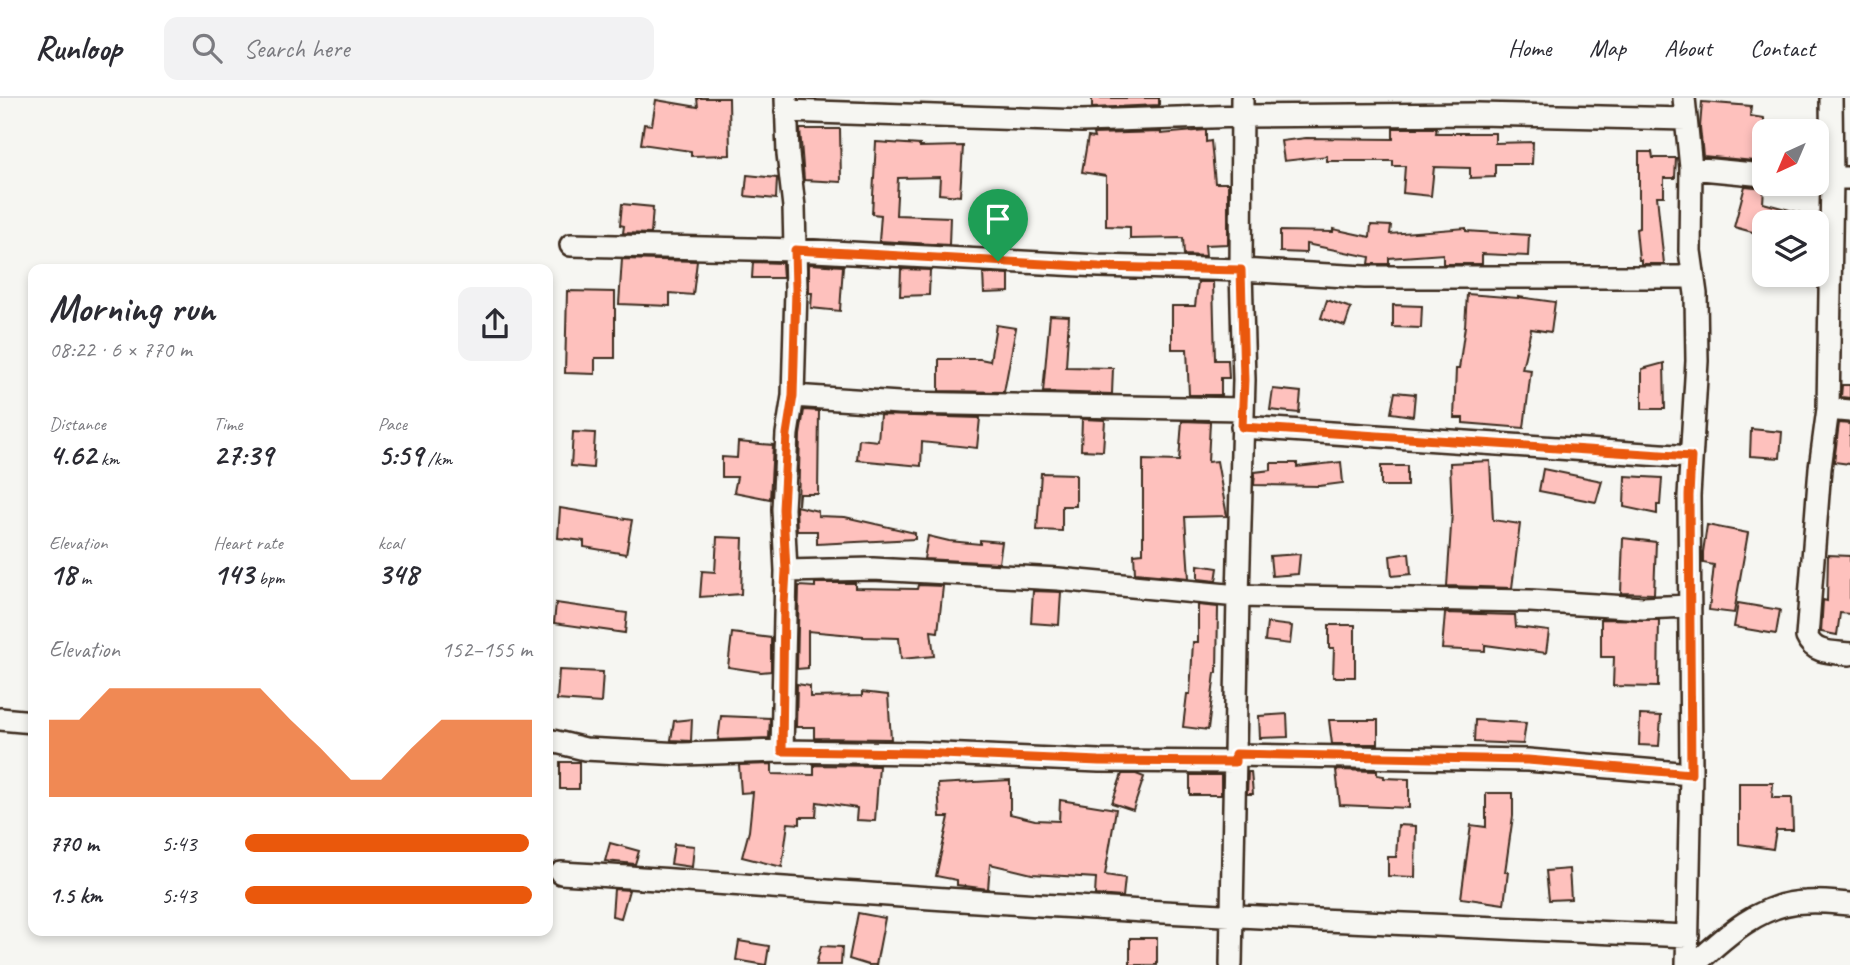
<!DOCTYPE html>
<meta charset="utf-8">
<style>
:root{--surface:#fff;--page:#f2f2f3;--text:#2b2b33;--muted:#7c7c81;--line:#e1e1e2;--accent:#ea580c}
body{margin:0;font-family:Caveat,sans-serif;background:var(--page);color:var(--text);height:100vh;display:flex;flex-direction:column;font-size:26px;white-space:nowrap}
*{box-sizing:border-box;margin:0}
p{font-size:23px;color:var(--muted)}
.icon{flex:none;width:38px;height:38px;fill:none;stroke:currentColor;stroke-width:2;stroke-linecap:round;stroke-linejoin:round}
.map{position:relative;flex:1;overflow:hidden}
.panel{position:absolute;left:28px;top:166px;width:525px;height:672px;display:flex;flex-direction:column;background:var(--surface);border-radius:14px;box-shadow:0 4px 10px #0003}
.panel>*{flex:none}
.needle{width:46px;rotate:224deg}
.tools{position:absolute;left:1752px;top:21px;display:grid;gap:14px}
.tools a{display:grid;place-items:center;width:77px;height:77px;border-radius:14px;background:var(--surface);box-shadow:0 4px 10px #0003;font-size:35px}
.pin{position:absolute;display:grid;place-items:center;width:60px;height:60px;color:#fff;margin:-72px -30px;border-radius:50% 50% 50% 0;rotate:-45deg;box-shadow:0 0 7px #0007}
.pin .icon{rotate:45deg}
.round{display:grid;place-items:center;flex:none;width:74px;height:74px;border-radius:14px;background:var(--page)}
.head{display:flex;align-items:center;justify-content:space-between;height:119px;padding:0 21px}
h1{font-size:38px;font-weight:700;line-height:52px}
.metrics{display:grid;grid-template-columns:repeat(3,1fr);gap:10px;height:119px;padding:7px 21px}
.metrics div{display:grid;align-content:center}
.metrics b{font-size:30px;font-weight:700}
.metrics small{font-size:19px;font-weight:400}
.metrics p{font-size:19px}
.chart{height:196px;padding:14px 21px}
.chart p{display:flex;justify-content:space-between}
.chart svg{width:100%;height:126px;margin-top:7px;fill:var(--accent);opacity:.7}
ul{padding:0 21px;list-style:none;font-size:23px}
li{display:grid;grid-template-columns:112px 84px 1fr;align-items:center;height:52px}
li i{height:18px;border-radius:9px;background:var(--accent)}
header{display:flex;align-items:center;gap:42px;box-sizing:border-box;height:98px;padding:0 35px;background:var(--surface);border-bottom:2px solid var(--line)}
header strong{font-size:33px}
nav{display:flex;gap:38px;margin-inline-start:auto;font-size:24px}
.search{width:490px;height:63px;background:var(--page);display:flex;align-items:center;gap:18px;box-sizing:border-box;padding:0 24px;border-radius:14px;color:var(--muted);font-size:26px}
.map>svg:first-child{display:block}
.building{fill:#fec1bd;stroke:#3b2a1e;stroke-width:2}
.lines{fill:none;stroke-linecap:round;stroke-linejoin:round}
.street-casing{stroke:#3b2a1e;stroke-width:26}
.street{stroke:#f6f6f2;stroke-width:21}
.route-casing{stroke:#fff;stroke-width:14}
.route{stroke:#ea580c;stroke-width:9}
</style>
<header>
<strong>Runloop</strong>
<div class="search"><svg class="icon" aria-label="search" viewBox="0 0 24 24"><circle cx="10" cy="10" r="6"/><path d="M15 15l6 6"/></svg>Search here</div>
<nav><a>Home</a><a>Map</a><a>About</a><a>Contact</a></nav>
</header>
<div class="map">
<svg width="1850" height="867" viewBox="0 0 1850 867">
<rect width="100%" height="100%" fill="#f6f6f2"/>
<filter id="ink" filterUnits="userSpaceOnUse"><feTurbulence type="fractalNoise" baseFrequency=".0143" numOctaves="2"/><feDisplacementMap in="SourceGraphic" scale="14" xChannelSelector="R" yChannelSelector="G"/><feConvolveMatrix kernelMatrix="1 2 1 2 8 2 1 2 1" color-interpolation-filters="sRGB"/></filter>
<g filter="url(#ink)">
<path class="building" d="M697,0H729L730,57L691,58V53L641,46L644,26L652,27L656,2L698,9Z
M1092,0H1159V7L1092,10Z
M1702,4L1751,8L1750,18L1764,20V64L1703,58L1700,29Z
M1393,30H1437L1436,35H1495V45L1533,44L1532,66H1495V79L1470,80V70L1434,69L1431,98L1403,95L1405,68H1393V63H1327V58L1284,63L1281,43L1306,40L1393,41Z
M800,31H840L841,84L804,82Z
M1206,32V44L1211,43L1215,85H1228V146L1205,147L1206,158L1184,157L1183,140L1130,141V129L1106,128V78L1082,74L1088,39L1094,40L1093,36L1161,34V36Z
M876,44L920,47V49L963,48L960,98L939,96L940,79L898,80L896,117L950,119L949,147L879,143L881,117L872,116Z
M1639,54H1652L1653,60H1676L1675,80H1664V98H1657L1664,166H1641V162H1639L1636,131L1639,130Z
M747,77L777,80L776,101L745,98Z
M1745,88L1764,90L1763,105L1812,118L1811,124H1764V135L1757,133L1756,135L1734,129Z
M622,106L653,109L651,136L623,135L624,128L620,127Z
M1371,127L1391,128L1390,136L1466,130V133L1529,137L1528,158L1482,156V166H1443V156L1389,160V166H1369L1370,159L1306,146V155L1280,154V133L1333,134V131L1370,139Z
M622,161L697,163L693,197L670,195V208L619,206Z
M753,164L782,165L783,180H752Z
M809,166L843,168L840,213L811,210L812,195H809Z
M901,171L930,172L929,197L900,198Z
M983,175L1009,176V194L984,195Z
M1198,184H1213L1215,262H1228L1229,280H1221V297H1189L1187,251H1172V208H1195Z
M567,193L615,194V260H595V276L565,275Z
M1467,196L1518,200V199L1555,204L1551,234L1531,231L1522,271L1531,272L1524,330L1463,325V320H1454L1456,271H1459L1465,228Z
M1327,202L1351,210L1345,228L1321,220Z
M1393,207L1422,208L1421,230L1393,229Z
M1050,217L1069,218L1066,269L1113,270L1112,296L1043,294Z
M996,227L1016,230L1004,294L939,293V261H980L990,263Z
M1664,265L1665,311H1642V271Z
M1842,287H1850V300L1841,299Z
M1273,291L1301,294L1299,315L1270,312Z
M1395,294L1415,296L1413,318L1391,315Z
M804,312L819,313L818,396H799L798,407L800,337Z
M880,317L980,320L977,350L922,344L921,368L857,362L859,341L878,343Z
M1082,321L1105,322L1103,353L1081,352Z
M1182,323L1210,324L1208,364L1217,363L1227,418L1185,419L1189,480L1135,475L1134,456L1143,455V362L1179,363Z
M1839,325L1850,326V366L1834,364Z
M1751,331L1782,334L1780,360L1750,358Z
M573,334L595,335L593,370L571,368Z
M738,344L773,347L770,401L734,394L737,379H722V359L737,360Z
M1490,363L1493,422L1520,426L1512,490L1447,488L1452,414L1450,365Z
M1341,364L1343,385L1319,388L1254,387L1255,374L1271,372V365H1297V369Z
M1381,368H1407V388H1381Z
M1543,371L1602,383L1596,404L1539,393Z
M1041,375L1076,376V408H1062V433L1037,432Z
M1625,378L1662,380L1660,407H1657V416L1624,409Z
M796,408L818,413V418L845,419L915,435V441L817,446V433H797Z
M560,410L632,422L626,456L584,449V443L558,440Z
M1707,427L1748,435L1734,515L1709,512L1714,467L1703,465V454Z
M928,438L949,443L980,446V442L1002,444L999,465L924,461Z
M717,439L743,440L741,496L700,499L702,473L715,474Z
M1623,440L1656,444L1654,496L1621,495Z
M1409,455L1411,476L1392,478L1390,458Z
M1300,456L1298,476L1272,478L1270,458Z
M1828,457L1850,458V516L1840,515L1837,537L1821,534L1823,502L1827,503Z
M1198,467L1218,470L1216,483L1198,481Z
M815,485H855V490L917,491L918,487L943,488L938,534L931,533L934,558L901,561L899,540L863,539V538L808,533V570L797,571L799,488L815,489Z
M1033,493L1061,494L1059,527L1031,525Z
M556,505L627,515L625,535L554,525Z
M1738,505L1780,512L1776,536L1734,529Z
M1198,507L1218,509L1217,575H1215L1208,632L1183,629L1187,596H1190L1193,544H1198Z
M1445,515L1515,517L1516,529L1549,533L1546,555L1485,547V553L1442,551Z
M1601,521L1659,522L1658,589L1613,588L1614,559H1601Z
M1267,525L1292,528L1290,546L1265,543Z
M1329,527H1355V579H1333L1334,550H1329Z
M732,535L771,540V573L761,574L728,569Z
M559,572L603,574L601,605L557,602Z
M797,586L810,588V599L862,598V594L888,597L891,641L814,640V629H796Z
M1287,616L1288,639L1260,640L1259,618Z
M1640,617L1661,618L1659,648L1639,647Z
M721,618L770,620L769,640L718,642Z
M692,621L691,643L671,642L674,623Z
M1329,622H1378V646H1332Z
M1475,622L1526,625L1523,646L1474,644Z
M560,664H579V691H560Z
M772,666V676L814,677V667L879,668L875,723L856,722L857,710L817,704L816,719H800V726L788,725L782,769L742,759L749,733L753,694L741,695L739,667Z
M1336,672L1377,673V677L1384,678V680L1409,681V710L1340,707Z
M1248,674H1251L1253,696H1247Z
M1122,676H1136L1144,679L1133,712L1112,705Z
M1190,677H1221V697H1190Z
M1010,682V716L1035,722L1059,723L1060,702L1116,711L1105,777L1125,780L1123,799L1095,797L1096,780L1032,776L990,766L988,791L957,787V782L936,778L949,719H940L938,686Z
M1739,685H1773L1772,700H1792L1793,732H1776L1773,751L1739,746Z
M1486,695H1513V718L1505,774H1508L1504,806L1461,800L1471,727L1486,729Z
M1398,727L1416,728L1415,779L1388,778V759H1396Z
M610,745L639,753L635,766L605,763Z
M674,746L694,748L692,769L671,766Z
M1569,771L1571,801L1549,802L1546,773Z
M614,791L629,792L621,820L612,818Z
M858,815L885,820L876,867H868L849,861Z
M1130,840H1157V867H1130Z
M739,843L769,848L766,867L736,862Z
M821,848L842,849L841,867H816Z"/>
<g class="lines">
<defs>
<path id="street" d="M1684,0L1691,70L1690,153L1696,196L1697,263L1689,398L1691,676L1687,867
M1831,0L1832,80L1828,311L1820,370L1807,539C1814,556 1833,554 1850,556
M786,13L1082,23L1242,18L1478,16L1686,21
M1691,70L1764,77
M1816,79L1850,80
M571,147L795,152L1099,168L1241,172L1365,179H1693
M793,298L899,305L1243,311
M1828,311L1850,313
M1242,329L1691,359
M786,473L873,471L1058,481L1238,498L1530,503L1643,510L1690,508
M0,621L33,624
M548,642L585,651L682,656L782,653L919,655L1099,663L1235,664
M782,653L786,473L783,411L787,336L793,298L796,191L794,109L788,56L786,0
M1235,657L1528,662L1691,676
M561,775C674,781 787,791 901,798C1163,816 1425,827 1688,838
M1231,867L1238,498L1244,282L1241,172L1242,0
M1694,867C1724,839 1762,804 1806,804C1821,803 1836,805 1850,806"/>
</defs>
<use href="#street" class="street-casing"/>
<use href="#street" class="street"/>
</g>
</g>
<g class="lines" filter="url(#ink)">
<defs>
<path id="route" d="M795,152L1099,169L1241,172L1244,282L1242,329L1691,359L1689,398L1691,676L1528,662L1235,656V664L1099,663L919,655L782,653L784,507L786,473L783,411L787,336L793,298L796,191Z"/>
</defs>
<use href="#route" class="route-casing"/>
<use href="#route" class="route"/>
</g>
</svg>
<div class="tools">
<a><svg class="needle" viewBox="-14 -14 28 28"><path d="M0-13l5 13h-10z" fill="#e53935"/><path d="M0 13l5-13h-10z" fill="#7c7c81"/></svg></a>
<a><svg class="icon" aria-label="layers" viewBox="0 0 24 24"><path d="M12 4l9 5-9 5-9-5zM3 14l9 5 9-5"/></svg></a>
</div>
<div class="pin" style="left:998px;top:163px;background:#1e9e55"><svg class="icon" aria-label="arrive" viewBox="0 0 24 24"><path d="M6 21V4h12l-3 4 3 4H6"/></svg></div>
<section class="panel">
<div class="head"><div><h1>Morning run</h1><p>08:22 · 6 × 770 m</p></div><a class="round"><svg class="icon" aria-label="share" viewBox="0 0 24 24"><path d="M12 15V3M7 8l5-5 5 5M5 13v7h14v-7"/></svg></a></div>
<div class="metrics">
<div><p>Distance</p><b>4.62<small> km</small></b></div>
<div><p>Time</p><b>27:39</b></div>
<div><p>Pace</p><b>5:59<small> /km</small></b></div>
</div>
<div class="metrics">
<div><p>Elevation</p><b>18<small> m</small></b></div>
<div><p>Heart rate</p><b>143<small> bpm</small></b></div>
<div><p>kcal</p><b>348</b></div>
</div>
<div class="chart"><p><span>Elevation</span>152–155 m</p>
<svg viewBox="0 0 160 44" preserveAspectRatio="none"><path d="M0 44V17L10 17L20 6L30 6L40 6L50 6L60 6L70 6L80 17L90 27L100 38L110 38L120 27L130 17L140 17L150 17L160 17V44z"/></svg>
</div>
<ul>
<li><b>770 m</b>5:43<i style="width:99%"></i></li>
<li><b>1.5 km</b>5:43<i style="width:100%"></i></li>
</ul>
</section>
</div>
